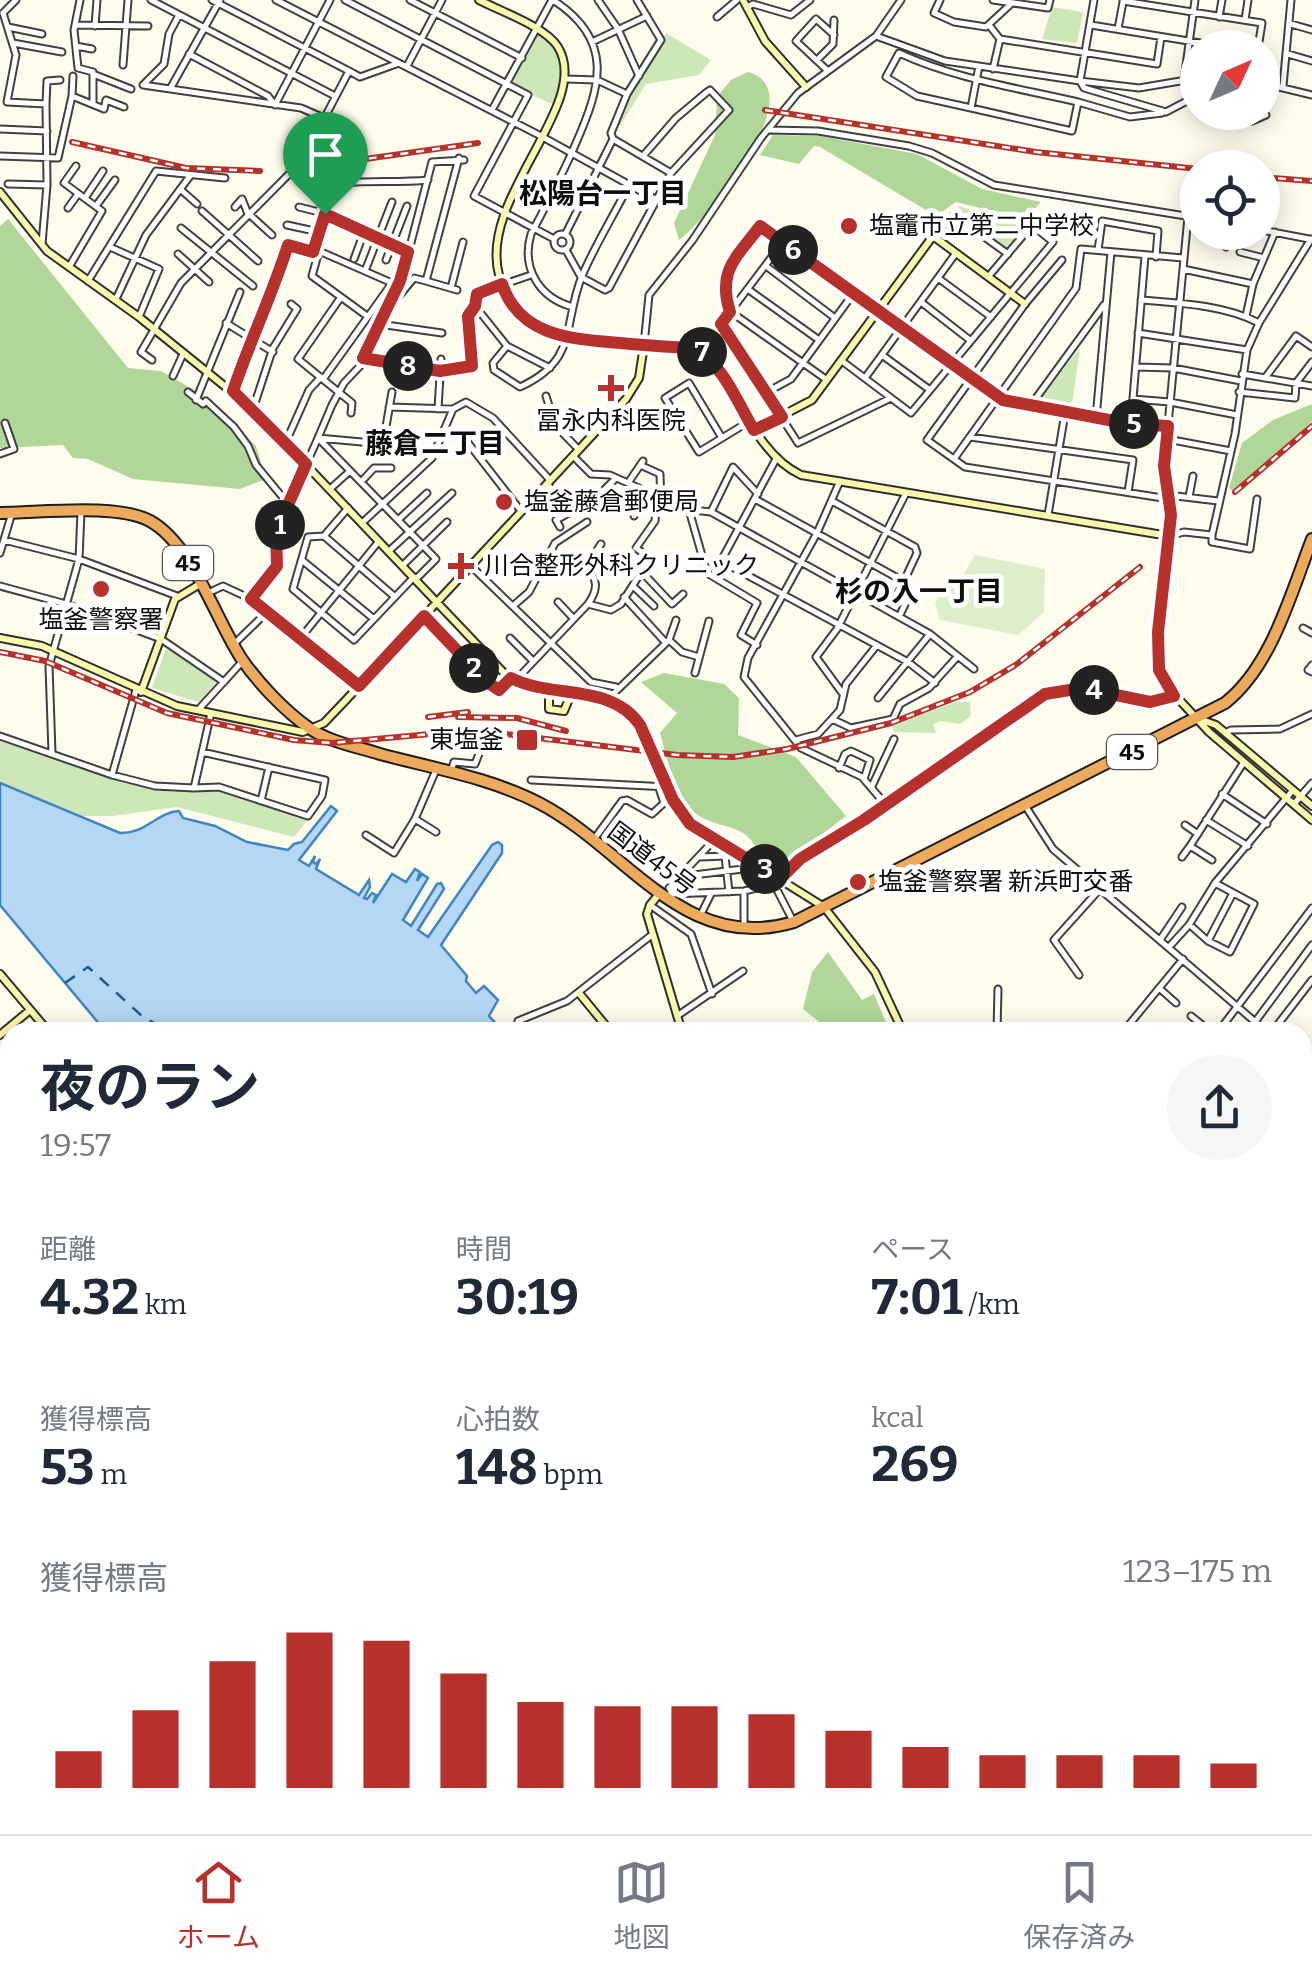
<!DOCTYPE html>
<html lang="ja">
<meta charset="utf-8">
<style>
:root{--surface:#fff;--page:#f6f6f7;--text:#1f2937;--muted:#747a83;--line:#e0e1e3;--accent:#b6302c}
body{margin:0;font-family:Bitter,"Noto Sans JP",serif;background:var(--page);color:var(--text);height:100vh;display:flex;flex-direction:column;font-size:38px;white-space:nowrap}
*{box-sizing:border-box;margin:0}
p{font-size:32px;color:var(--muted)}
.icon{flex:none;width:55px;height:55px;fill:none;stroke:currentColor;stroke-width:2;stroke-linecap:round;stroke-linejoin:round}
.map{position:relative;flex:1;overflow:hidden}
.sheet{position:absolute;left:0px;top:1022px;width:1312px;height:812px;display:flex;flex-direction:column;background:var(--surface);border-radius:30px 30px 0 0;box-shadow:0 5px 25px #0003}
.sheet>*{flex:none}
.needle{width:65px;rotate:46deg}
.tools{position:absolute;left:1180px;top:30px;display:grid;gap:20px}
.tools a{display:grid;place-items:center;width:100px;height:100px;border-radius:50%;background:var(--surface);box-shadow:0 5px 25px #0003;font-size:50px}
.pin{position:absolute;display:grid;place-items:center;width:85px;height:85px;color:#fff;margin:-102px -42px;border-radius:50% 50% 50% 0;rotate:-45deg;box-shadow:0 0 10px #0007}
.pin .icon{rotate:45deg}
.km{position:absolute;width:50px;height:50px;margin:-25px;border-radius:50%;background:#222;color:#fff;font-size:28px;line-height:50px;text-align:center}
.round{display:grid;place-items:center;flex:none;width:105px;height:105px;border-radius:52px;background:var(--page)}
.head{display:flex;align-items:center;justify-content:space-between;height:170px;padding:0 40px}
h1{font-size:55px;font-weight:700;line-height:75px}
.metrics{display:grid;grid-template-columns:repeat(3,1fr);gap:15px;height:170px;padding:10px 40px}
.metrics div{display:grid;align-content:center}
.metrics b{font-size:50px;font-weight:700}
.metrics small{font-size:28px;font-weight:400}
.metrics p{font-size:28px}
.chart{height:280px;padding:20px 40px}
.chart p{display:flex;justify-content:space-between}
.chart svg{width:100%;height:180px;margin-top:10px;stroke:var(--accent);stroke-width:6}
.dock{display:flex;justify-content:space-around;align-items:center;height:140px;border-top:2px solid var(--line);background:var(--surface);font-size:28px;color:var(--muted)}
.dock a{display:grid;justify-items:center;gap:5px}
.dock .selected{color:var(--accent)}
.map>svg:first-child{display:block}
.industrial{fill:#ebe1eb}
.green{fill:#cde7b9}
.forest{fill:#b0d799}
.pitch{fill:#dfeeca}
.water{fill:#b5d7f3;stroke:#3f85c6;stroke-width:2.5}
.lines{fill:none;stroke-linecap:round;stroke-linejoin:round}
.ferry{stroke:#1c5898;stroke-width:2.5;stroke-dasharray:12 10;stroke-linecap:butt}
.street-casing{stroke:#404040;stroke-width:9}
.secondary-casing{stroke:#2f2f2f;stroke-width:10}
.primary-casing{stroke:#1e1e1e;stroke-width:12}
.highway-casing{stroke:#1e1e1e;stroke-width:14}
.street{stroke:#fff;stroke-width:5}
.secondary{stroke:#fbf9ac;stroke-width:6}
.primary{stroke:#f2dc6a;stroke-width:9}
.highway{stroke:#edaa5c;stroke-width:10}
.rail-casing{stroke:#b6302c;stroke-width:6}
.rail{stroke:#fff;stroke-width:2.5;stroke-dasharray:8;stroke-linecap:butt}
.route-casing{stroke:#fff;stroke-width:20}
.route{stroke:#b6302c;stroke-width:12}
.poi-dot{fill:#b6302c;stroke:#fff;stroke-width:4}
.labels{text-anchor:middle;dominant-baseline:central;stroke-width:10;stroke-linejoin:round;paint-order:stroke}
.shield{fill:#fff;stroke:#565656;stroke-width:2.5}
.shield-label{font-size:22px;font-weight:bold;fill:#0d0d0d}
.poi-label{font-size:25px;fill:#0d0d0d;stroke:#fff;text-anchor:start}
.street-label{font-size:25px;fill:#0d0d0d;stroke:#fff}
.neighbourhood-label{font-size:28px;font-weight:bold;fill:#0d0d0d;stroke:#fff}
</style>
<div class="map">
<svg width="1312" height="1834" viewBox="0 0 1312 1834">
<rect width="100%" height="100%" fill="#fefced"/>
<path class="industrial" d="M113,1825H301L304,1834H114Z
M318,1825H750L752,1832L321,1834Z"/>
<path class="green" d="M1052,7L1083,12L1077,43L1042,39Z
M537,29C572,56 563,67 557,106L508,85Z
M666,33L711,60L699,75L646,84L620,126L616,125L629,96Z
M959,206L1024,227L1008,248L956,211Z
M1080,348L1071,412L1036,405Z
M166,648L219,679L199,702L152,688Z
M956,702H970L971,716L960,724L941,721L933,724L936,733L894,732L892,725Z
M0,739L124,783L154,788L219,789L308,819L294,837L177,807L112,816H82L0,782Z
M0,1738H10V1825H98V1834H0Z"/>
<path class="forest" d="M748,72C815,90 707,220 679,240L674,223L715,135L717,97L731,80Z
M773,135L820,136L917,154L982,189L1041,202L1025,219L956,202L936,216L820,147L814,146L799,164L760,155Z
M8,219L128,368L161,371L211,400L256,446L266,479L240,489L133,479L88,459L73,458L63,445L0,448V226Z
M1312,404V421L1274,461L1235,492L1229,488L1242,443L1273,420Z
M664,673L724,684L739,698L738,735L796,757L846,816L782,865L759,854C746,820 718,831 695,813C674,797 667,757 660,733L677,713L641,682Z
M828,952L862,1000L874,994L890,1032H832L803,1009L812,972Z"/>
<path class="pitch" d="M975,555L1045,569L1044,612L1018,635L940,620L935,603L952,574L962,577Z"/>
<path class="water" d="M0,783L120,833C146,834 157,812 179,811L183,818L215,826L247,842L288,850L294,844L302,842L331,806L337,811L299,860L309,866L315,856L313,862L316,864L320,859L316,869L359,895L369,880L370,887L364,898L367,899L372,893L376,895L373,903L392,874L406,882L415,869L420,872L417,881L422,874L428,878L403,920L411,926L437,884L441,883L444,889L418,930L428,937L492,845L498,842L502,845V853L441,945L467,976L466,981L476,993L484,986L498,1000L489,1016L500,1028L496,1032H106L0,905Z
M0,1353L9,1363L1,1370L10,1380V1465L0,1472Z
M1312,1401V1834H747L752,1832L750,1825H1302V1402Z"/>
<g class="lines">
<path class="ferry" d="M65,983L88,967L143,1017L171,1032
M1051,1825L1059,1834"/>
<defs>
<path id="street" d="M80,0L74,30L78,68L93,72V104
M151,0L335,96
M212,0L349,71
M276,0L539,135L655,199
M345,0L528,95L474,196L554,239
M410,0L522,58
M553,0C615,40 601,86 576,143C563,174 547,204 531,234C521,268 539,298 573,307
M598,0L618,29L639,76
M940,0L934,13L954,22L986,27L1012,3
M993,0L1048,8L1050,0
M1094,0L1080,81L1084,88L1166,112L1185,102L1198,101
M1123,1L1262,23L1258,48
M747,7L753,4L791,15L810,0
M3,13L16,55L7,102L46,104L47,185L42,244
M3,13L16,0
M179,15L169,34L164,64L143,85L301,108L324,118
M717,17L737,0
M1219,17L1222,0
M1245,20L1248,0
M1291,24L1312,30
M75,25L148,26
M989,25L1000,39L1157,64L1161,37
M1091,25L1231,48
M95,26L97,0
M8,27L42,34
M1118,29L1123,2
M876,36L901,0
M592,42L647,16
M13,43L62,52
M76,46L92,49
M189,54L268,96L275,105L330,0
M1288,54L1312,61
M817,60L833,44L834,20
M123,65L128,0
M407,66L442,0
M993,69L1000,39
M828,71L796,41L816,19L834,35
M93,74L131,89
M566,79L597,80L627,94
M1184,80L1195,0
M1262,83L1312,95
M1283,86L1291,0
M170,89L220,0
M72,96L73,76
M1078,102L1130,117L1162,113
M46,104L47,81L60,80
M971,108L1072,131L1078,102C1018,88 955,79 899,53L886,77L917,96L971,108L979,66
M492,110L552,0
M1230,112L1252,121L1266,115
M0,129L47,131
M769,130L818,131L909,146L932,153L994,185L1198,218
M613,139L611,133L627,94L661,40L637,0
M0,156L58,158L72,96L104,109L106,100L124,107
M344,183C373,180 399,183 428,180
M8,184L47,185
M180,189L197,204
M85,198L103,171
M96,206L115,180
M235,207L242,199L248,214
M299,207L327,214L408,252
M68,208L78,194
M202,211L258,261
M249,214L272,235
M1188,217L1164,466L1171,515L1169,536L1184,532L1212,535L1235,434L1247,350L1259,323L1311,239
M287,225L319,232
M181,228L253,286
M1262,230L1309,239
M554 242a8 8 0 1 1 16 0a8 8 0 1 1-16 0Z
M565,235L613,139L671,173
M933,236L954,215L1008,254
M110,247L159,269L139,317
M1226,247L1241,232
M566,250L581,277L605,290L609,288L671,173L729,110L710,90L707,92L676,118L643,156
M1098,250L1102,221L1158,231L1156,257
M1240,252L1264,258
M178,254L209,282
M354,259L364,232
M386,260L407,206
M1062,260L1025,304L927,440L965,467L1169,499
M766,266L835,318
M69,267L102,211L64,183L76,166
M1183,269L1253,284
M365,271L392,202
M531,275L481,292L477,294L475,306L507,346L550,368
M938,278L991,317
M88,281L156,171L225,178
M451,288L463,242
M457,290L426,281L459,158
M749,290L819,340
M341,297L298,359L352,403L351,413
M116,299L146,235L190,176
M1141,300C1179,303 1225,305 1259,323
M390,302H394L414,278L426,281
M921,302L971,341
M367,316L312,276L319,251L392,283
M1246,316L1253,284L1275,232
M226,323L273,352
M379,324L442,333
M1138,333L1247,350
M644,345L649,295L692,241L761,138L798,93L876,36L945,61L1080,81L1139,88L1198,78
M507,346L493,363L494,370L520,387C579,360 562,326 582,276C595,245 614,215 629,185
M882,355L930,390
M363,358L440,371L472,366L468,316L475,306
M152,360L141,352L181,283L302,161L349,71L360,77L399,63
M842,361L911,413L1053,242L1032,225L988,277
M1136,367L1173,368L1241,381
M1242,374L1312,386
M173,376L183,354
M324,378L392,283
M865,378L956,253
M1265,378L1296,336L1312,347
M827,380L731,312C716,271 737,257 760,226L783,242L721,324L798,443L891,398
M233,391L252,339L267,309L288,245L313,252L330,199L329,186L293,172
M188,392L203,404L206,401L234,427L248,446L256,465L289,505
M767,392L791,379L853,294
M1239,392L1295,398L1296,383L1312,362
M546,396L555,425L579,450
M1133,399L1170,402L1237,415
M196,400L240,292
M1031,405L1104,305
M389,407L453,409
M253,409L273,348L297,309L291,304
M438,409L441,359
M1096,418L1111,252
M1131,422L1145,256
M970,437L1133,460L1128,492
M722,438L689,383L665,398L699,452L745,424L749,422
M465,439L521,511
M1167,439L1231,451
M285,444L309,390L321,377
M383,444L392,392
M0,454L14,449L5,423
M573,456L591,474L610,475L639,488L635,506
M776,459L721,561L908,662L935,683
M954,459L1076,288L1081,249L1183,258
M640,465L660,474L661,507
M840,481L817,533L748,658L744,677L801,748L862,777L886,805
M361,482L374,468H391
M628,483L643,461
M547,484L573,510
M330,489L350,471
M1168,495L1218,501
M1189,497L1193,476
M755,499L903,581
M832,501L915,547L917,553L898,594L907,600L899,617
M348,508L324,536L308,537L293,589L354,640L414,577
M689,510L707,573L757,603L741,635L757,645
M711,512L733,467L758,494
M1048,515L1065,413
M634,516L635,506H656
M398,520L427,493
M362,523L432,458L453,409L466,402L493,418L550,480
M560,527L556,520L597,497L616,478
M1212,535V542L1250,549L1257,499
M324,536L395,597
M4,540L79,559L177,596
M389,551L452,493
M0,553L12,513
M303,561L374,619
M403,565L447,522
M471,566L591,682L616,687
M641,571L672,604L683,594
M416,579L436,559L318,438L332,405L344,383L360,366L401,281L432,162L464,160
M0,586L66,604L161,639L224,682
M633,586L654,606
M208,593L223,586L251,599L277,566L276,532L318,438L395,445
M558,602L573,618
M588,604C600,587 596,580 587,565L601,544
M513,606L529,592L555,543L587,522
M424,616L487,682L499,691L511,678
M1303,628L1312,633
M510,638L533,661
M299,640L379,541
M669,640L676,620
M666,643L669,640L682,652L699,657
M233,645L267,612
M1312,665L1308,670L1312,672
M695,673L709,621
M516,680L588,604L611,610L621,604L650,558L636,548L655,521L656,506L711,512L930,634L974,669
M843,694L816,657L837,629L906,493
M878,698L930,634
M607,700L666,643L624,597
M198,710L241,663
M832,719L851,728L893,719L900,704L929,688L958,656
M1225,733L1231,730L1280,729L1312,714
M0,736L112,775L136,690
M796,740L818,734L832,719L840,710L846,684L877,645
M52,753L49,666L79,559L81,512
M839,768L845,754L851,751L870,760L864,779
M451,771L454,762L475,764L486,736
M112,775L155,786L194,788L211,713
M531,780L668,787
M872,786L894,739
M194,788L219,787L308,816L322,796L325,780L202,752
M1222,794L1267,824
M261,801L269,767
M1294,804L1312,783
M1026,807L1053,849L1267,1032
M415,819L436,832
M1206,820L1248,846
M1185,825L1198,834
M366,835L394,853L415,819L436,770
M595,838L622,801L627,800L652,814L664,803L659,788
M700,857L725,856L729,892
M1182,857L1190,846
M1212,860L1190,846L1244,762
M677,877L751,868L756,864
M774,884L793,921
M672,894L669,888L715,839
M669,898L672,894L744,891L774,884L800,859L864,820L1045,694L1082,688L1150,703L1174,696
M650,905L691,934L712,994
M701,914L711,894
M1190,925L1208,941L1230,952L1254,904L1215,883
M744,928V891
M1160,940L1182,907
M1208,941L1233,893
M1169,947L1189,925L1215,883L1293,790
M1079,975L1054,940L1099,890
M1159,988L1176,1003
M677,1016L743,971
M1191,1016L1211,1032
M518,1021L567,1001L653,934
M1255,1022L1312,945
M997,1032L998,989
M1123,1032L1183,959
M1218,1032L1312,908
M1272,1032L1312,980
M1302,1187L1312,1176
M1302,1340L1312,1328
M0,1543L4,1548L3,1556
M0,1625L9,1617
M0,1633L10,1645
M0,1712L10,1710"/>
<path id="secondary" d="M479,0C500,11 546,27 558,47C593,104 478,197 499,275C514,335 562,338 614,342C639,344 665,347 690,348C733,361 745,449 801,475L1169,536L1157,632L1163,682L1209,732L1312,820
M743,0L765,41L806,87
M0,192L47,251L139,317L253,409L504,673C540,700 597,682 631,713C650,730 667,788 680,813L691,824L824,907L875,972L903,1032
M783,242L1003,400L1096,418L1168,426
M754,430L812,400L933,236L1025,304
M251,599L323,660L346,673L359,686
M0,638L42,646L177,706L303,732L324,723L345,701L626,399L639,378L644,345
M549,690V709L564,711L571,694
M141,692L175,599L200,584
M1199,719L1216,725L1312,806
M660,893L650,905L647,914L682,1032
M0,974L49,1032
M579,993L611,1032
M0,1035L30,1010
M1302,1066L1312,1055
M0,1109L10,1121
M0,1172L10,1163
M0,1248L10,1260
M1302,1278L1312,1267
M1302,1290L1312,1279
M0,1333L10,1345
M1302,1385L1312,1384
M0,1481L10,1476
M0,1552L10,1565
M106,1825L107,1834
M309,1825L312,1834
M562,1832L587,1825"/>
<path id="primary" d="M0,1136L10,1148
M0,1304L10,1296
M0,1317L10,1308"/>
<path id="highway" d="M0,513C39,513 117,503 150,521C192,544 215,618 241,658C258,683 285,711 309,728C329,742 358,747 380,754C432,768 491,778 539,803C626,848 684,955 794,922L1225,703C1272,666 1291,593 1312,539"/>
</defs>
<use href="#street" class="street-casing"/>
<use href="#secondary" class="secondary-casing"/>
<use href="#primary" class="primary-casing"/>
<use href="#highway" class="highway-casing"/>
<use href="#street" class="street"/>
<use href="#secondary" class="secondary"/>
<use href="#primary" class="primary"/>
<use href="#highway" class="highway"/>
<defs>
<path id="rail" d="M765,110L1036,152L1198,169
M72,142L186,168L260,171
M337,163L478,143
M1262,177L1312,181
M1235,492L1312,426
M0,652L45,661L167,713L294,740L332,743L474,730L677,755L733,757L787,749L891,723L970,692L1017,664L1140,567
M428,717L468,712
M458,717L517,718L566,731"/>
</defs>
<use href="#rail" class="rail-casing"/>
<use href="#rail" class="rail"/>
</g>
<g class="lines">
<defs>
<path id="route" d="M325,214L408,252L400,281L363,358L440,371L472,366L468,316L475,306L477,294L502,284C520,337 572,339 620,343C643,345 667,347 690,348C721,358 738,404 754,430L782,417L721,324L730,312C717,271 736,258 760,226L1003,400L1130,424L1168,426L1164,466L1171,515L1158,632L1159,670L1174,696L1150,702L1082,688L1045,694L864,820L800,859L780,879L690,824L673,800L640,725C612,683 552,699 511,678L499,690L487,682L424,616L359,686L251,599L277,566L276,532L306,464L233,391C250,341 272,295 288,245L313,252Z"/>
</defs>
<use href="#route" class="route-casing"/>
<use href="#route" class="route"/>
</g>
<g class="poi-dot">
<circle cx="849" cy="226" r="10"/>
<path d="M606 373h10v10h10v10h-10v10h-10v-10h-10v-10h10z"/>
<circle cx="504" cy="502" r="10"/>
<path d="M456 551h10v10h10v10h-10v10h-10v-10h-10v-10h10z"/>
<circle cx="101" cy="589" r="10"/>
<rect x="515" y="728" width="24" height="24" rx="5"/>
<circle cx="858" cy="882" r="10"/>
</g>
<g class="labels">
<g class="shield">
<rect x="163" y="546" width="50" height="34" rx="8"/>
<rect x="1107" y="735" width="50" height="34" rx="8"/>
</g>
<g class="shield-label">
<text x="188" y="563">45</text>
<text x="1132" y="752">45</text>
</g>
<g class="poi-label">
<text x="869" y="226">塩竈市立第二中学校</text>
<text x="611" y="421" text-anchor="middle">冨永内科医院</text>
<text x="524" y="502">塩釜藤倉郵便局</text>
<text x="484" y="566">川合整形外科クリニック</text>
<text x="101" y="620" text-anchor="middle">塩釜警察署</text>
<text x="504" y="740" text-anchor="end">東塩釜</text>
<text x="878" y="882">塩釜警察署 新浜町交番</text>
</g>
<g class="street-label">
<text transform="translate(652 859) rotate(37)">国道45号</text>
</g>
<g class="neighbourhood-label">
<text x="603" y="193">松陽台一丁目</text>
<text x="435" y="443">藤倉二丁目</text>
<text x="919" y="591">杉の入一丁目</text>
</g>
</g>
</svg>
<div class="tools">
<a><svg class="needle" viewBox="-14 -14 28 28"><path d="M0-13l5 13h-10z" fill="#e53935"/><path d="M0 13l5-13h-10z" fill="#747a83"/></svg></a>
<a><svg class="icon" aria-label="locate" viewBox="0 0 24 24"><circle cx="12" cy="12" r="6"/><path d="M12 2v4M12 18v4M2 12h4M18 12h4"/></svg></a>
</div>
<div class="pin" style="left:325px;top:214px;background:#1e9e55"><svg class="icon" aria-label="arrive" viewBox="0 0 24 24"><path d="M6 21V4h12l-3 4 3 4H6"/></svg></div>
<b class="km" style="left:280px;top:525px">1</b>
<b class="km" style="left:474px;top:668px">2</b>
<b class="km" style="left:765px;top:869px">3</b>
<b class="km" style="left:1094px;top:690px">4</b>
<b class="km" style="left:1134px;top:424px">5</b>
<b class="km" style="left:793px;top:250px">6</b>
<b class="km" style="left:702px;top:352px">7</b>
<b class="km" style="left:408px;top:366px">8</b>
<section class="sheet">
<div class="head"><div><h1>夜のラン</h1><p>19:57</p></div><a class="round"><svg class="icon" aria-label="share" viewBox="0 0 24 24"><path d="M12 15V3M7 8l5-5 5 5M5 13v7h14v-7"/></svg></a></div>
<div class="metrics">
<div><p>距離</p><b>4.32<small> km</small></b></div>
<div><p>時間</p><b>30:19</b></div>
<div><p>ペース</p><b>7:01<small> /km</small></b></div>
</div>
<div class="metrics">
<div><p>獲得標高</p><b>53<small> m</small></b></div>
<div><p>心拍数</p><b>148<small> bpm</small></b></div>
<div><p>kcal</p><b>269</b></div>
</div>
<div class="chart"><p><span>獲得標高</span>123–175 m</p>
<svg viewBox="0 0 160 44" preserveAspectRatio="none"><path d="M5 44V35M15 44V25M25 44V13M35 44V6M45 44V8M55 44V16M65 44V23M75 44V24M85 44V24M95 44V26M105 44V30M115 44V34M125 44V36M135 44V36M145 44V36M155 44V38"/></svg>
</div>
</section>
</div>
<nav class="dock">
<a class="selected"><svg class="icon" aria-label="home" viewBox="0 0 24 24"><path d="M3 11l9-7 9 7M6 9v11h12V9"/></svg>ホーム</a>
<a><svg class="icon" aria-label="map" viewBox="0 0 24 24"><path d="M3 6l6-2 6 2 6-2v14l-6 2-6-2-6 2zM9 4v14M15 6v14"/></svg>地図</a>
<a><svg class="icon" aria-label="saved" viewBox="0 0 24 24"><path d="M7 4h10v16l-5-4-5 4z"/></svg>保存済み</a>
</nav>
